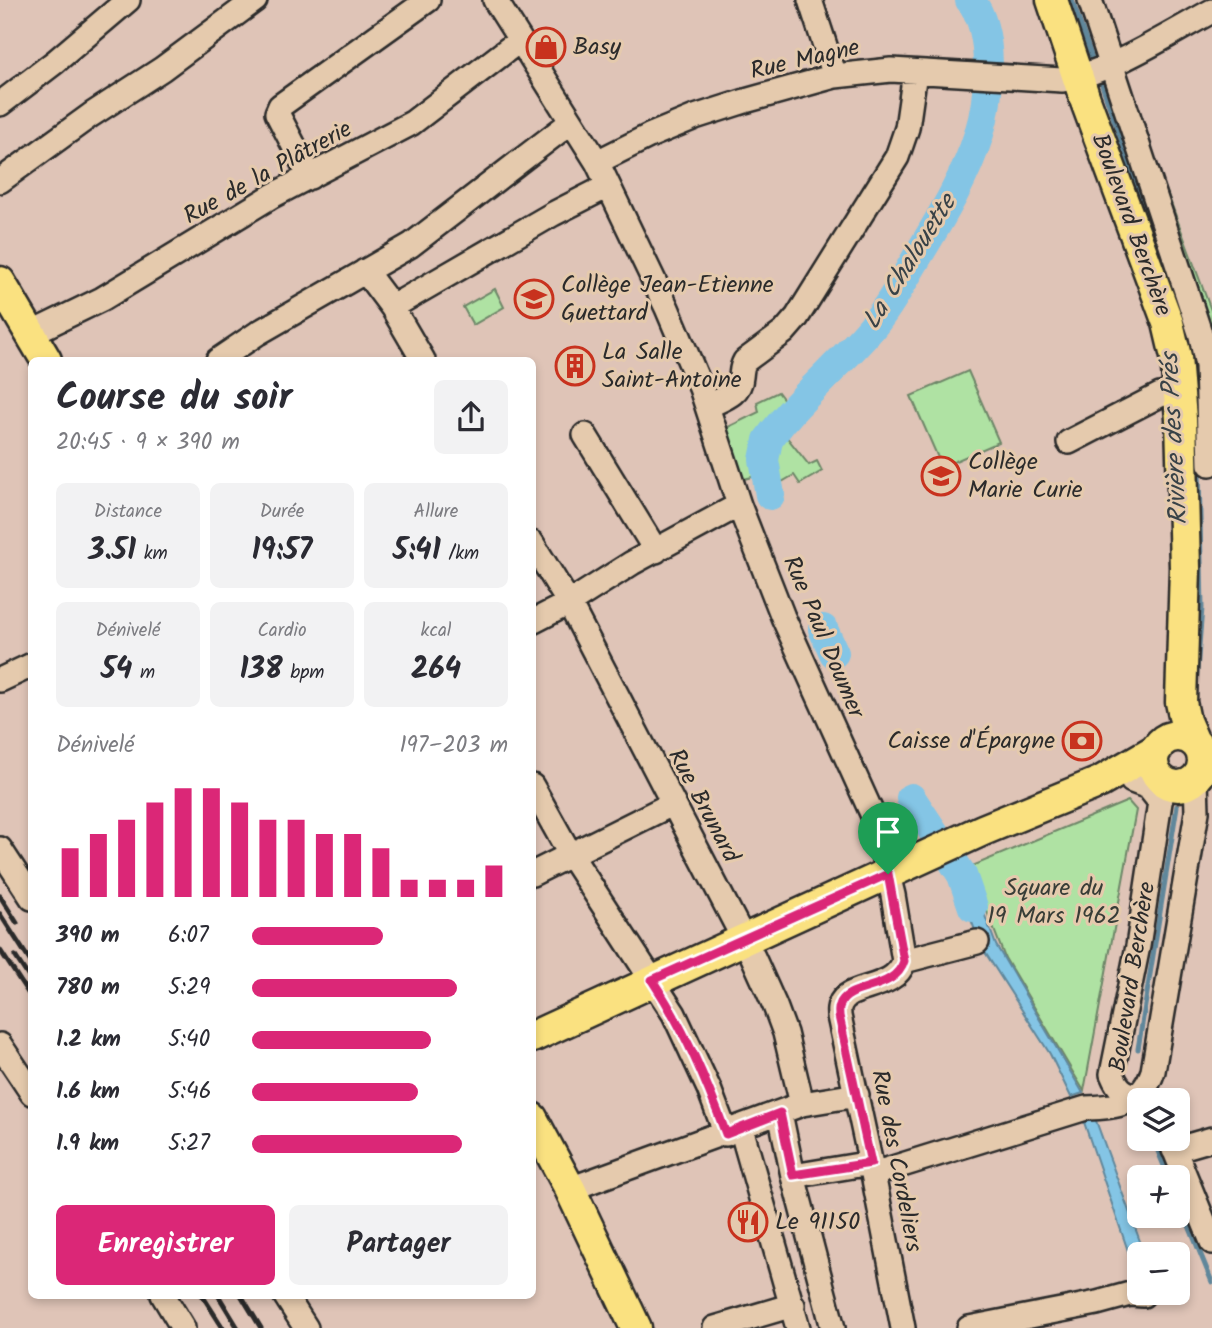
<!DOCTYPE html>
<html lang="fr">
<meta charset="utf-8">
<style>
:root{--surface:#fff;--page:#f2f2f3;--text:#2b2b33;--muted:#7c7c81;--accent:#db2777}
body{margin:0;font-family:Kalam,sans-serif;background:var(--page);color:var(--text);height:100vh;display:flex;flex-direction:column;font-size:26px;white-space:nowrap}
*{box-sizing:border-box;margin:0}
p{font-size:23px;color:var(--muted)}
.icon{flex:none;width:38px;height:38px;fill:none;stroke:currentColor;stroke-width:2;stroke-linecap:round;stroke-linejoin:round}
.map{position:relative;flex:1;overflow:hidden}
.panel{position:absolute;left:28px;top:357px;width:508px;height:942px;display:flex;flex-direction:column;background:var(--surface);border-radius:10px;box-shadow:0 4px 10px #0003}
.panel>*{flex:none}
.buttons{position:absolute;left:1127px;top:1088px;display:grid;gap:14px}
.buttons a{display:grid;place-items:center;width:63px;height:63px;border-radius:10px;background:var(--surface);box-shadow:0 4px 10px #0003;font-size:35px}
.pin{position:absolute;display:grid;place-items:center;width:60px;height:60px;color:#fff;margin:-72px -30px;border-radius:50% 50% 50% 0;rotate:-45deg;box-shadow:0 0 7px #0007}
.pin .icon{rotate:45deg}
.round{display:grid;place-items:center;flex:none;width:74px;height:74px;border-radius:10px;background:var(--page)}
.headline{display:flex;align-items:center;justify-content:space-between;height:119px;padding:0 28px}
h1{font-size:38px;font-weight:700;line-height:52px}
.stats{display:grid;grid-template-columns:repeat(3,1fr);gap:10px;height:119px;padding:7px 28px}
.stats div{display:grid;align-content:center;border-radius:10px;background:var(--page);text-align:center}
.stats b{font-size:30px;font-weight:700}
.stats small{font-size:19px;font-weight:400}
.stats p{font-size:19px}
.chart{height:196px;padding:14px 28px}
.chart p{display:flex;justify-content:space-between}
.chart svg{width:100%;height:126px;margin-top:7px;stroke:var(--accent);stroke-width:6}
.button{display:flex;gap:14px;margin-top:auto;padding:14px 28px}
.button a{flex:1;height:80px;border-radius:10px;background:var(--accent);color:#fff;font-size:28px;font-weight:700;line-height:80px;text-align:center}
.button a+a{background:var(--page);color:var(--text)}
ul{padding:0 28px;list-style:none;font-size:23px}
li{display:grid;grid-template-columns:112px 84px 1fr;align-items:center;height:52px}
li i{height:18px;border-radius:9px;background:var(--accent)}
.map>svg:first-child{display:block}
.green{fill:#afe2a3;stroke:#6d8667;stroke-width:2}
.water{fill:#84c5e5;stroke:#60879b;stroke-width:2}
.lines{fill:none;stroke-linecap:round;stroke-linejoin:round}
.stream{stroke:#60879b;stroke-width:5}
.river{stroke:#84c5e5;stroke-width:30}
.minor-casing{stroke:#2b2b2b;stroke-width:28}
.major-casing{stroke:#2b2b2b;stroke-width:35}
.minor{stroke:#e5caad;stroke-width:23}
.major{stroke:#fae180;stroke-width:30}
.rail{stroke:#2b2b2b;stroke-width:5}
.route-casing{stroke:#fff;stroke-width:14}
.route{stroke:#db2777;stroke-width:9}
.labels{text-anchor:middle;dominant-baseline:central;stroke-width:6;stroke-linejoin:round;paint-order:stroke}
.poi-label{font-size:24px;fill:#2b2b2b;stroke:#e5caad;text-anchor:start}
.street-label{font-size:24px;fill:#2b2b2b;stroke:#e5caad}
.park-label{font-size:24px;fill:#383d37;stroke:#e5caad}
.water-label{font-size:26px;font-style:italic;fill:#384247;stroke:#e5caad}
</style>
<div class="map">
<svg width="1212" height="1328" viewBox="0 0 1212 1328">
<rect width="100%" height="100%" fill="#dfc4b7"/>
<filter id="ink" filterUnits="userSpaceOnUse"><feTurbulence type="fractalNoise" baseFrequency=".0143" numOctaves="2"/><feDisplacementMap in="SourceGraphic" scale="14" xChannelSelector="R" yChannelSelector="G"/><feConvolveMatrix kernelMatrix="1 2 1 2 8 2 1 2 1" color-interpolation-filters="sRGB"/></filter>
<g filter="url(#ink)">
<path class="green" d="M1164,184L1212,313V334L1160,189Z
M495,289L504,307L473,325L463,307Z
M968,371L999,442L942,467L911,396Z
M778,392L790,408L784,416L788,421H792L782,431L809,465L817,461L822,471L800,484L794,475L780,483L776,471L740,480L724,429L759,412L757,402Z
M1128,801L1136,810L1084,1091L1005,958L970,867Z"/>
<path class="water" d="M966,865L996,945L1083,1093L1071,1097L1050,1054L981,946L953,872Z
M1095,1118L1145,1255H1139V1283L1087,1131L1084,1122Z"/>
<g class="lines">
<path class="stream" d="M1072,0L1095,67
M1099,76L1193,348L1197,393
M1196,683L1202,608L1198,427
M1138,1049L1177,806
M1153,1139L1169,1178
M1178,1199L1212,1282"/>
<path class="river" d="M770,495L764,460L768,440C796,401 834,370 866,334C886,312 901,284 916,259C940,219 965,179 979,134C990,98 995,30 970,0
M823,629L834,653
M911,798L962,875L973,907"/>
<defs>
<path id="minor" d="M495,0L597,162L667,308L701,388L739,505L783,617L874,818L893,895L904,961C895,992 847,983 840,1005C838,1008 839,1012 839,1016L873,1174L903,1328
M810,0L835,76
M1090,0L1201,336L1207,366L1210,464
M0,104L55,62L128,0
M597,162L649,136L695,117L745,101L835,76L891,70L1062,80C1106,75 1171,33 1212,11
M310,177L277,113L280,106L428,0
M0,181L91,115L162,69L255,0
M365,271L392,307L423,360
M392,307L553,214L608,186
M30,334L102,299L272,196L412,123L520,40
M218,360L258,333L411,245L571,122
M708,406C721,399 740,395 741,377C742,370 741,368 745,361L784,332L797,317L897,157L907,128L915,72
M585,435L656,551
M1069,442L1160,395L1179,391
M532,543L569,603L753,957L775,1006L785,1033L802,1104
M532,622L569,603L632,563L739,505
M0,680L32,665
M1132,781L1148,787L1160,802
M532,786L570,854L674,1014L709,1089L726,1134
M0,849L32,898
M532,874L672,804
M904,961L977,942
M0,1045L32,1093
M1138,1096C1123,1093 1118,1089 1112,1074L1138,946L1160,802L1165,782
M780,1113L793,1176L833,1328
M741,1128L798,1328
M1170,1139L1212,1242
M1174,1150L1212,1139
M873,1174L1086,1108C1117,1107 1142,1105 1153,1071L1197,812L1196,779
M793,1176L871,1163
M570,1189L802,1104L857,1095
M163,1295L183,1328
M285,1295L306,1328
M715,1328L793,1305
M969,1328L1097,1303L1130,1294L1143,1295"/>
<path id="major" d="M1052,0L1085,99L1168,323L1176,357L1181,419L1185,568L1181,702L1185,721L1194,742
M0,282L46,360
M1153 761a25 25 0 1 1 50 0a25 25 0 1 1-50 0Z
M532,1037L983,830L1100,782L1157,749
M532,1118L570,1189L636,1328"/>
</defs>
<use href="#minor" class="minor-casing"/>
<use href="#major" class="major-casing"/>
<use href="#minor" class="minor"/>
<use href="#major" class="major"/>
<path class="rail" d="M0,896L17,923
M0,914L32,964
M0,950L32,999
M15,956L32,982
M202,1295L223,1328
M218,1295L238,1328
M241,1295L261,1328"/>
</g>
</g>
<g class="lines" filter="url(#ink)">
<defs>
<path id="route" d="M888,874L904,961C895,992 847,983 840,1005C838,1008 839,1012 839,1016L871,1163L793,1175L780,1113L726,1134C706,1080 684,1028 652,980Z"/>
</defs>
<use href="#route" class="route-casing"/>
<use href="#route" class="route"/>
</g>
<defs>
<symbol id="shop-ring" viewBox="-11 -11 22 22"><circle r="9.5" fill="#e5caad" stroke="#c8321e" stroke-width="1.5"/><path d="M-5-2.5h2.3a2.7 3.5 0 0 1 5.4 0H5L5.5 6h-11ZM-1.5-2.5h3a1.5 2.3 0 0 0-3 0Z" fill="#c8321e"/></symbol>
<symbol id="school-ring" viewBox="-11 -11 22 22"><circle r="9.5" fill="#e5caad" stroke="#c8321e" stroke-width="1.5"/><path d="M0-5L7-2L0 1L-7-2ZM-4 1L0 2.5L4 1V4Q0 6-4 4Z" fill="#c8321e"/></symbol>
<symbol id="building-ring" viewBox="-11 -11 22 22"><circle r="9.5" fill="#e5caad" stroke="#c8321e" stroke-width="1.5"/><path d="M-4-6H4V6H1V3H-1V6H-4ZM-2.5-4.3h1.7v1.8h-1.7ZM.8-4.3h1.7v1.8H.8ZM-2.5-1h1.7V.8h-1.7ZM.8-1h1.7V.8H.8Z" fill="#c8321e"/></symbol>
<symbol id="bank-ring" viewBox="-11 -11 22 22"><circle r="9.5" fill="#e5caad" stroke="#c8321e" stroke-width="1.5"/><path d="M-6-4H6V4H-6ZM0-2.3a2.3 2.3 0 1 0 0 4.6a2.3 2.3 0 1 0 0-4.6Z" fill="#c8321e"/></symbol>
<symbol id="restaurant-ring" viewBox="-11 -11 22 22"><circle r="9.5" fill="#e5caad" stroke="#c8321e" stroke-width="1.5"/><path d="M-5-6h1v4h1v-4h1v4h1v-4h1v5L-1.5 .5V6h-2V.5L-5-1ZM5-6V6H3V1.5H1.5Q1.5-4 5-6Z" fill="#c8321e"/></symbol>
</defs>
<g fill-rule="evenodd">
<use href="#shop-ring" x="524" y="25" width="44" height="44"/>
<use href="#school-ring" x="512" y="277" width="44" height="44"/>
<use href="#building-ring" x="553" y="344" width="44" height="44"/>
<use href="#school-ring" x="919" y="454" width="44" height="44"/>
<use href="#bank-ring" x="1060" y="719" width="44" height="44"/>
<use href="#restaurant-ring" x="726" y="1200" width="44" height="44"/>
</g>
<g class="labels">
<g class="poi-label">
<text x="573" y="47">Basy</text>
<text x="561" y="285">Collège Jean-Etienne<tspan x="561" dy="28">Guettard</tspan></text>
<text x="602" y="352">La Salle<tspan x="602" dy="28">Saint-Antoine</tspan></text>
<text x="968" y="462">Collège<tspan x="968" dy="28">Marie Curie</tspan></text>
<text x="1055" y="741" text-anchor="end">Caisse d'Épargne</text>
<text x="775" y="1222">Le 91150</text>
</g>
<g class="street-label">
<text transform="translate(805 60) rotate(-13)">Rue Magne</text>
<text transform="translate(268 173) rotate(-29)">Rue de la Plâtrerie</text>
<text transform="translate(1131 225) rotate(70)">Boulevard Berchère</text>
<text transform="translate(823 637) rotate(67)">Rue Paul Doumer</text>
<text transform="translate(703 806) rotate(62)">Rue Brunard</text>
<text transform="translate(1133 977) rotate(-81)">Boulevard Berchère</text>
<text transform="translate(896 1161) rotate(79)">Rue des Cordeliers</text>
</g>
<g class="park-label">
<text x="1054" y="888">Square du<tspan x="1054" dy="28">19 Mars 1962</tspan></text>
</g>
<g class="water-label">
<text transform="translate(910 262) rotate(-58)">La Chalouette</text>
<text transform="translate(1175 439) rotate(-93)">Rivière des Prés</text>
</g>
</g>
</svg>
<div class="buttons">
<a><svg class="icon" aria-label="layers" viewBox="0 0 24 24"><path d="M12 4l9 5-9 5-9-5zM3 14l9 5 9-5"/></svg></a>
<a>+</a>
<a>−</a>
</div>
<div class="pin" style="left:888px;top:874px;background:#1e9e55"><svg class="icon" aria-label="arrive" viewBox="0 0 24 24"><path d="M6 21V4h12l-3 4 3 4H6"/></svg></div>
<section class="panel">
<div class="headline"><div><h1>Course du soir</h1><p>20:45 · 9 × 390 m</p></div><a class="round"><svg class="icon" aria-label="share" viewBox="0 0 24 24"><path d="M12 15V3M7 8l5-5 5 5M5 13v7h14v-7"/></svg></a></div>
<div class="stats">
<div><p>Distance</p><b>3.51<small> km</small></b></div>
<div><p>Durée</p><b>19:57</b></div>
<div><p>Allure</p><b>5:41<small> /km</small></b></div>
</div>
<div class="stats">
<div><p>Dénivelé</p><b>54<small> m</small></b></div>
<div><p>Cardio</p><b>138<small> bpm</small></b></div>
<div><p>kcal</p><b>264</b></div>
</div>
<div class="chart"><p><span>Dénivelé</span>197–203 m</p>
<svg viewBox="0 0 160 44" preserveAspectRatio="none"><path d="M5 44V27M15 44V22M25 44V17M35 44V11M45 44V6M55 44V6M65 44V11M75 44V17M85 44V17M95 44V22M105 44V22M115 44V27M125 44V38M135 44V38M145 44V38M155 44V33"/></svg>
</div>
<ul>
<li><b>390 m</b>6:07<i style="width:51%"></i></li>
<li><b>780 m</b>5:29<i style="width:80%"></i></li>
<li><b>1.2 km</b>5:40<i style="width:70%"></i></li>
<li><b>1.6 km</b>5:46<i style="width:65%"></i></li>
<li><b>1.9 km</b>5:27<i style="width:82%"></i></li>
</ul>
<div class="button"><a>Enregistrer</a><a>Partager</a></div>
</section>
</div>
